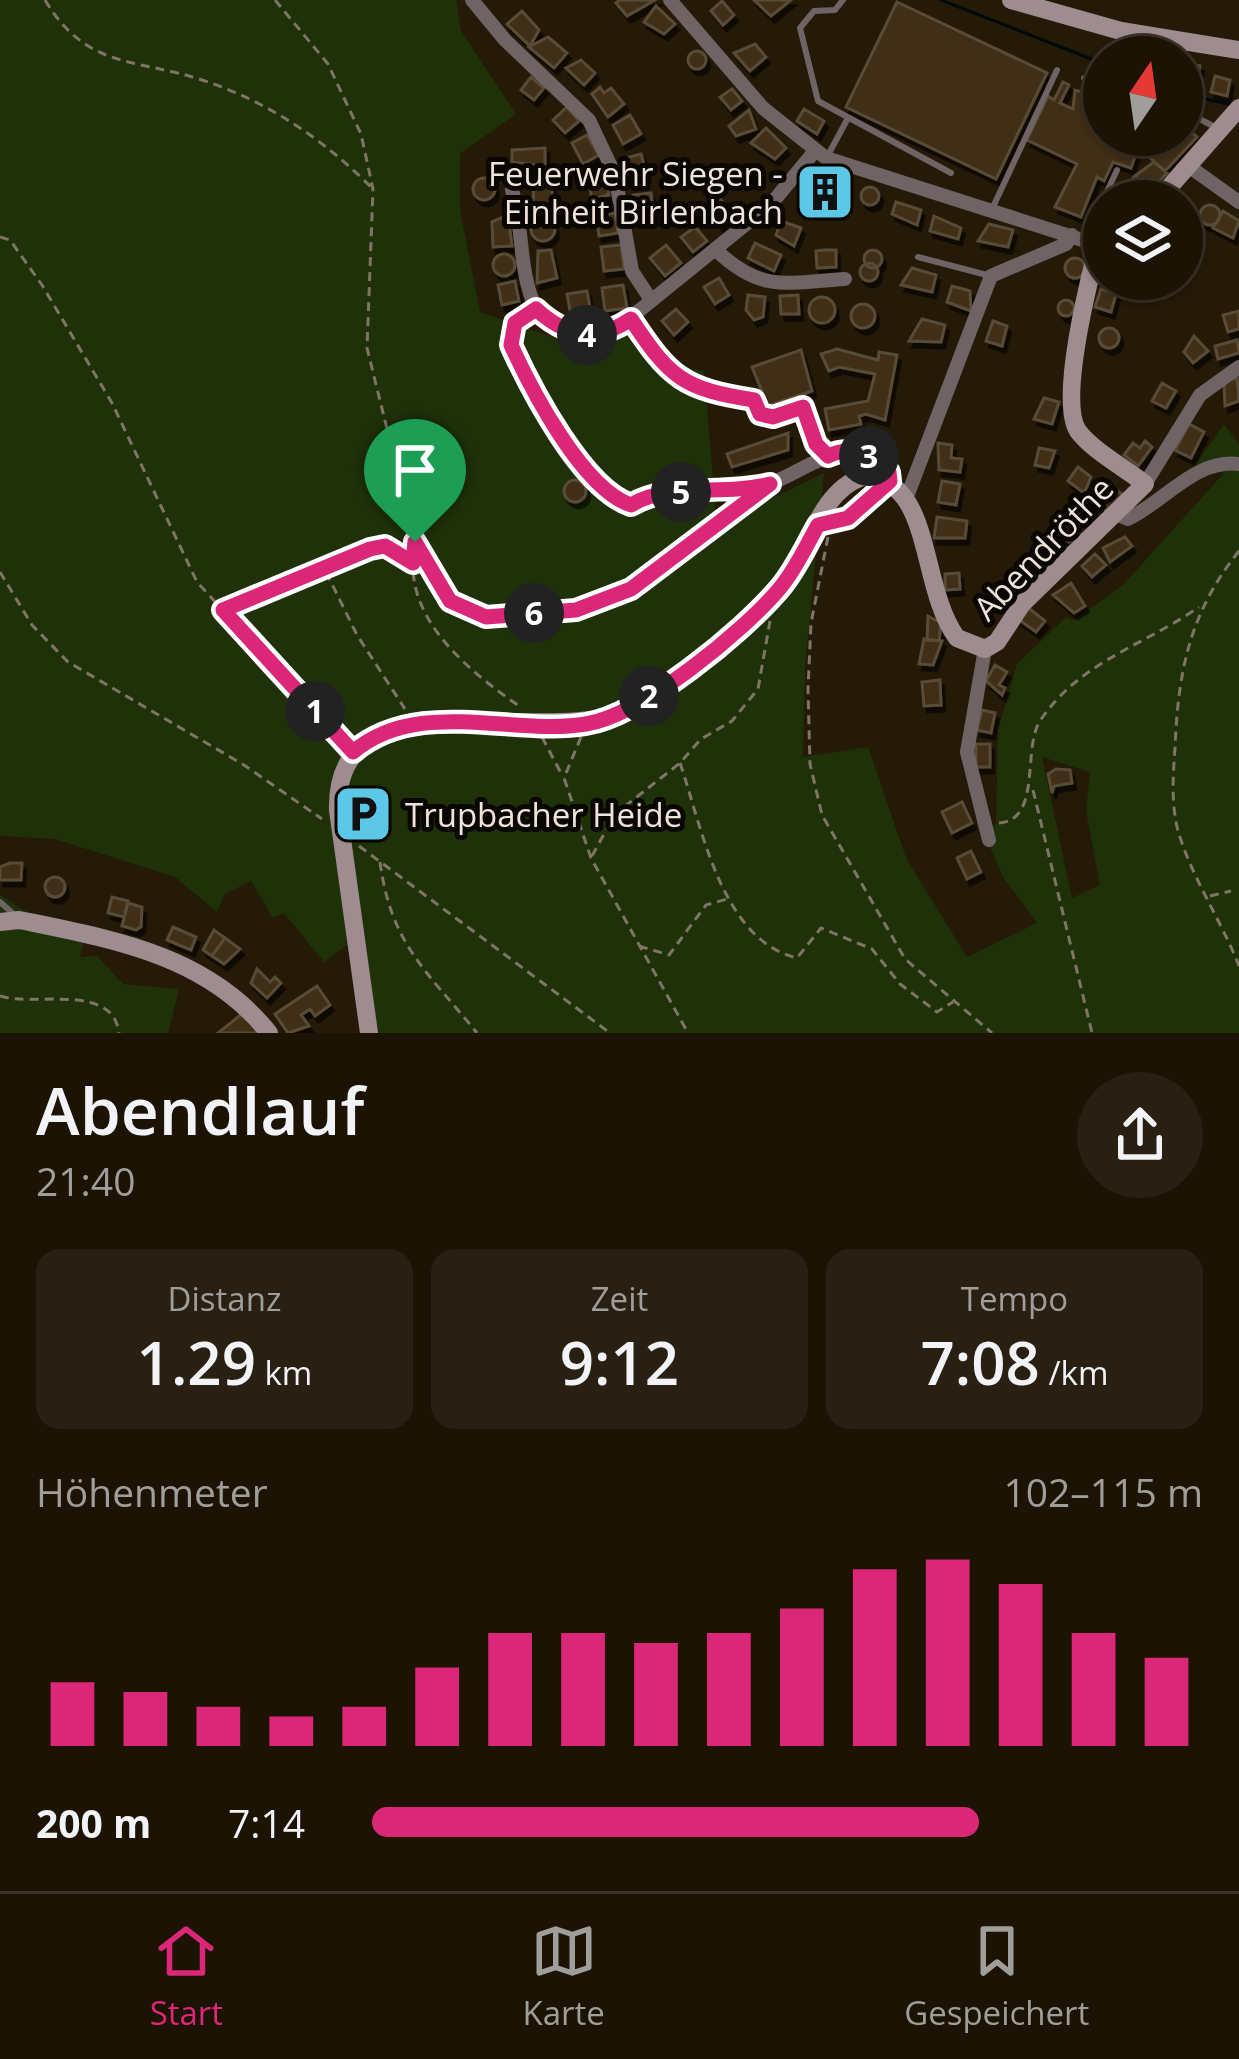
<!DOCTYPE html>
<html lang="de">
<meta charset="utf-8">
<style>
:root{--surface:#1c1305;--page:#292013;--text:#f1f3f6;--muted:#a09e9a;--line:#3a3227;--accent:#db2777}
body{margin:0;font-family:"Open Sans",sans-serif;background:var(--page);color:var(--text);height:100vh;display:flex;flex-direction:column;font-size:45px;white-space:nowrap}
*{box-sizing:border-box;margin:0}
p{font-size:39px;color:var(--muted)}
.icon{flex:none;width:66px;height:66px;fill:none;stroke:currentColor;stroke-width:2;stroke-linecap:round;stroke-linejoin:round}
.map{position:relative;height:1033px;overflow:hidden}
.panel{display:flex;flex-direction:column;background:var(--surface);flex:1}
.panel>*{flex:none}
.needle{width:78px;rotate:13deg}
.controls{position:absolute;left:1083px;top:36px;display:grid;gap:24px}
.controls a{display:grid;place-items:center;width:120px;height:120px;border-radius:50%;background:var(--surface);box-shadow:0 3px 9px #0004,0 0 0 3px var(--line);font-size:60px}
.pin{position:absolute;display:grid;place-items:center;width:102px;height:102px;color:#fff;margin:-123px -51px;border-radius:50% 50% 50% 0;rotate:-45deg;box-shadow:0 0 12px #0007}
.pin .icon{rotate:45deg}
.km{position:absolute;width:60px;height:60px;margin:-30px;border-radius:50%;background:#222;color:#fff;font-size:33px;line-height:60px;text-align:center}
.round{display:grid;place-items:center;flex:none;width:126px;height:126px;border-radius:63px;background:var(--page)}
.overview{display:flex;align-items:center;justify-content:space-between;height:204px;padding:0 36px}
h1{font-size:66px;font-weight:600;line-height:90px}
.metrics{display:grid;grid-template-columns:repeat(3,1fr);gap:18px;height:204px;padding:12px 36px}
.metrics div{display:grid;align-content:center;border-radius:24px;background:var(--page);text-align:center}
.metrics b{font-size:60px;font-weight:600}
.metrics small{font-size:33px;font-weight:400}
.metrics p{font-size:33px}
.chart{height:336px;padding:24px 36px}
.chart p{display:flex;justify-content:space-between}
.chart svg{width:100%;height:216px;margin-top:12px;stroke:var(--accent);stroke-width:6}
ul{padding:0 36px;list-style:none;font-size:39px}
li{display:grid;grid-template-columns:192px 144px 1fr;align-items:center;height:90px}
li i{height:30px;border-radius:15px;background:var(--accent)}
.tabs{display:flex;justify-content:space-around;align-items:center;height:168px;border-top:3px solid var(--line);background:var(--surface);font-size:33px;color:var(--muted)}
.tabs a{display:grid;justify-items:center;gap:6px}
.tabs .selected{color:var(--accent)}
.map>svg:first-child{display:block}
.green{fill:#1f3109;fill-rule:evenodd}
.lines{fill:none;stroke-linecap:round;stroke-linejoin:round}
.stream{stroke:#00090c;stroke-width:3}
.building{fill:#3f2e13;stroke:#584b37;stroke-width:3;filter:url(#shadow)}
.path{stroke:#7f7566;stroke-width:3;stroke-dasharray:9 6;stroke-linecap:butt}
.lane{stroke:#6f6365;stroke-width:6}
.street{stroke:#6f6365;stroke-width:14}
.secondary{stroke:#9f8c90;stroke-width:18}
.route-casing{stroke:#fff;stroke-width:24}
.route{stroke:#db2777;stroke-width:15}
.labels{text-anchor:middle;dominant-baseline:central;stroke-width:10;stroke-linejoin:round;paint-order:stroke}
.poi-label{font-size:33px;fill:#ede5da;stroke:#0a0602;text-anchor:end}
.street-label{font-size:33px;fill:#ede5da;stroke:#0a0602}
</style>
<div class="map">
<svg width="1239" height="1033" viewBox="0 0 1239 1033">
<defs>
<filter id="shadow"><feDropShadow dx="3.5" dy="6" stdDeviation="0" flood-color="#0009"/></filter>
</defs>
<rect width="100%" height="100%" fill="#251907"/>
<path class="green" d="M0,0H456L461,31L516,114L460,154V210L480,312L581,347L647,324L678,366L704,371L717,525L824,473L805,667L803,757L868,747L907,860L967,957L1037,923L1003,877L983,831L996,824L998,730L1017,664L1066,617L1074,620L1122,586L1225,472L1191,471L1224,424L1239,444V1033H369L351,942L324,962L284,913L273,918L251,881L225,894L217,912L175,877L55,839L0,836ZM1042,757L1090,772L1086,811L1100,885L1072,898Z
M0,895L25,911L88,925L80,957L97,956L123,984L179,989L168,1033H0Z"/>
<g class="lines">
<path class="stream" d="M941,0L1104,64
M1182,94L1233,105"/>
</g>
<path class="building" d="M620,0H655L627,16L616,3Z
M754,0H791L771,16Z
M722,1L734,15L723,25L711,11Z
M897,2L1047,73L996,179L846,107Z
M656,6L675,24L664,34L644,22Z
M522,11L539,30L530,46L507,24Z
M548,37L567,53L554,68L529,47Z
M755,44L766,57L750,71L734,53Z
M688 60a9 9 0 1 1 18 0a9 9 0 1 1-18 0Z
M581,60L595,73L584,85L566,68Z
M1182,62L1200,66L1196,83L1186,80Z
M1215,76L1230,80L1227,96L1211,92Z
M531,77L544,88L534,100L521,90Z
M1063,82L1069,85L1060,103L1073,109L1075,90L1104,97V135H1142L1131,168L1113,162L1104,181L1097,177L1081,217L1055,207L1077,164L1027,140L1048,96L1054,100Z
M600,87L604,93L611,88L624,104L608,117L592,94Z
M732,89L742,101L731,110L720,97Z
M567,107L579,121L565,133L553,120Z
M804,109L824,121L817,134L797,121Z
M749,110L756,129L736,136L729,126Z
M630,115L641,134L623,144L613,125Z
M1182,123L1197,137L1165,171L1149,157L1171,135H1182Z
M766,128L786,148L775,159L751,143Z
M587,135L599,155L583,164L572,143Z
M545,148V166L512,162V150Z
M641,154L647,176L628,181L622,159Z
M1154,162L1167,173L1150,190L1135,176Z
M606,174L609,195L592,199L588,177Z
M816,175L840,185L830,207L815,200L817,194L809,191Z
M1135,176L1150,190L1139,201H1123L1118,195Z
M534,178L552,185V206L533,205Z
M473 189a11 11 0 1 1 22 0a11 11 0 1 1-22 0Z
M861 196a9 9 0 1 1 18 0a9 9 0 1 1-18 0Z
M651,193L654,219L635,221L633,195Z
M721,200L734,217L721,227L708,210Z
M896,202L921,210L917,225L892,214Z
M1200 215a10 10 0 1 1 20 0a10 10 0 1 1-20 0Z
M1223,211L1239,221L1233,238L1213,228Z
M615,213L618,233L599,236L596,216Z
M508,215L512,246L493,247L492,222Z
M934,216L961,228L958,239L930,231Z
M531 229a12 12 0 1 1 24 0a12 12 0 1 1-24 0Z
M781,221L801,228L794,246L776,235Z
M989,224L1013,230L1008,247L978,241Z
M695,227L707,241L693,252L681,237Z
M755,243L781,255L774,271L748,258Z
M621,245L624,269L604,271L601,247Z
M666,245L681,263L665,276L650,258Z
M551,250L557,278L537,283L538,251Z
M824,250H836V267L817,268L816,251Z
M864 259a9 9 0 1 1 18 0a9 9 0 1 1-18 0Z
M493 265a11 11 0 1 1 22 0a11 11 0 1 1-22 0Z
M1065 268a10 10 0 1 1 20 0a10 10 0 1 1-20 0Z
M860 272a9 9 0 1 1 18 0a9 9 0 1 1-18 0Z
M912,268L936,275L932,292L901,285Z
M719,278L729,295L715,304L704,287Z
M515,281L519,301L502,305L498,285Z
M623,285L627,308L605,311L602,288Z
M952,286L970,291L971,311L947,302Z
M1101,289L1116,294L1111,312L1095,307Z
M587,291L591,313L571,316L567,294Z
M748,295L765,297L763,317L754,320L746,310Z
M798,295L799,314H781L780,296Z
M809 310a13 13 0 1 1 26 0a13 13 0 1 1-26 0Z
M1058 308a8 8 0 1 1 16 0a8 8 0 1 1-16 0Z
M851 316a12 12 0 1 1 24 0a12 12 0 1 1-24 0Z
M676,309L688,322L674,335L662,321Z
M1239,311V329L1228,332L1223,315Z
M922,319L945,325L941,342L909,341Z
M993,321L1007,326L1002,346L986,341Z
M1099 338a10 10 0 1 1 20 0a10 10 0 1 1-20 0Z
M1194,336L1208,351L1193,363L1184,352Z
M1237,340L1239,353L1218,359L1215,346Z
M837,349L878,360L879,352L897,355L885,420L866,414L859,416L861,424L829,430L825,409L868,401L875,374L839,367L829,371L821,354Z
M801,350L812,391L768,406L752,367Z
M1237,377L1239,401L1225,406L1224,383Z
M1162,383L1176,391L1166,408L1152,401Z
M1044,398L1059,402L1052,424L1034,419Z
M1189,424L1204,432L1191,458L1175,450Z
M788,433V450L732,467L727,454Z
M1145,441L1152,447L1138,466L1124,455L1133,443L1140,448Z
M938,443L952,445L951,458L962,459L960,472L939,470Z
M1039,448L1055,451L1049,468L1035,465Z
M1078,467L1091,477L1084,493L1068,481Z
M564 491a11 11 0 1 1 22 0a11 11 0 1 1-22 0Z
M942,481L960,484L956,505L938,502Z
M1113,487L1124,496L1109,513L1098,504Z
M937,517L967,521L965,538H934Z
M1070,522L1080,533L1069,542L1057,534Z
M1125,537L1132,546L1110,562L1103,548Z
M1095,554L1106,565L1092,577L1082,566Z
M959,573L960,589L945,590V574Z
M1071,583L1085,606L1074,613L1053,595Z
M1027,607L1045,621L1036,632L1018,619Z
M928,616L941,623L939,641L927,640Z
M924,639L942,641L933,665L919,664Z
M995,665L1007,672L999,685L1005,688L1002,695L986,681Z
M940,680L941,705L924,706L922,682Z
M982,710L995,713L991,733L977,730Z
M976,744H990V767H976Z
M1056,769L1070,770L1072,783L1054,786L1052,793L1048,774Z
M962,802L972,823L952,833L942,812Z
M971,851L981,872L967,879L957,858Z
M10,863H22L21,880H0V867Z
M45 887a10 10 0 1 1 20 0a10 10 0 1 1-20 0Z
M112,897L128,901L124,917L108,913Z
M128,903L142,907L141,927L136,930L122,926Z
M173,927L196,937L191,950L167,940Z
M214,930L225,938L212,956L203,950Z
M225,938L240,949L224,964L212,956Z
M257,969L270,982L275,977L281,983L267,998L251,983Z
M317,986L330,1005L315,1016L310,1009L301,1015L309,1026L288,1033L275,1014Z
M243,1013L259,1033H218Z"/>
<g class="lines">
<path class="path" d="M45,0C87,70 136,58 202,80C269,102 323,139 372,188
M275,0L328,64L361,134L373,189L367,348L415,542L450,601L486,617L576,610L631,588L746,504
M0,237L10,240L42,285L112,403L197,582L347,746
M639,330C675,384 692,390 754,401L760,414L773,417L804,407L820,448
M828,537L811,623L808,689L810,764L822,815L905,959L992,1033
M1239,551C1190,612 1178,671 1175,748C1173,776 1171,803 1178,831C1192,878 1221,920 1239,966
M0,572L32,625L68,662L244,765L322,819
M326,572L357,635L405,709
M430,575L413,563C411,625 473,674 519,706
M225,609L370,549L385,546L413,563L415,545
M542,737L563,777
M581,737L564,778L591,858L688,1033
M680,763C702,827 721,940 797,958L821,928L872,949L900,984L937,1012L953,1002
M1033,790L1092,1033
M999,823C1042,820 1022,749 1040,721C1079,662 1143,646 1199,607
M359,846L610,1033
M592,856L615,814L680,763L701,739L732,721L758,689L770,621
M380,862C391,945 427,971 477,1033
M1210,896L1231,891
M639,946L669,955L706,905L727,899
M0,996C34,1007 113,982 119,1033"/>
<path class="lane" d="M843,0L835,10L814,11L800,28L818,101L951,173
M1084,78L1104,85
M1182,110L1215,127
M827,157L848,118
M993,207L1057,70
M1086,237L1117,170
M918,257L987,275
M822,525L848,518L885,485
M0,902L18,918"/>
<path class="street" d="M472,0L505,40L589,120L615,175L632,271L651,300
M670,0L763,108L826,158L1098,245
M814,152L772,203L614,331H568L536,309L515,323L511,345C531,391 583,489 631,505C673,480 722,501 769,484C806,471 834,440 875,459L891,481
M1190,167L1239,202
M512,190C524,230 518,270 536,309
M715,249C760,293 786,283 845,279
M1145,484L1200,395L1239,367
M908,494L991,276L1066,244L1072,235
M1119,515L1128,519C1165,501 1195,459 1239,464
M985,649L967,752L989,840"/>
<path class="secondary" d="M1011,0L1121,31L1239,50
M1157,201L1239,108
M0,922L19,920C112,939 207,955 269,1033
M369,1033L338,810C334,667 551,752 632,708C677,685 740,629 776,593C807,560 816,493 862,477C934,476 918,585 957,638L985,649L997,642L1022,604L1145,484C1125,468 1093,451 1078,431C1058,401 1089,280 1098,245L1104,242"/>
</g>
<g class="lines">
<defs>
<path id="route" d="M536,309C566,337 597,342 631,319C670,378 683,389 754,400L760,414L773,417L803,407L816,444L828,456C852,444 871,456 889,472L890,481L848,518L818,525C806,546 796,569 780,588C743,632 642,715 586,724C510,736 418,697 353,752L223,610L370,549L385,546L413,563L415,542L450,601L486,617L576,610L631,589L770,484C721,496 669,482 631,505C583,489 532,391 511,345L515,323Z"/>
</defs>
<use href="#route" class="route-casing"/>
<use href="#route" class="route"/>
</g>
<defs>
<symbol id="building-square" viewBox="-11 -11 22 22"><rect x="-9" y="-9" width="18" height="18" rx="4" fill="#5dc7e8" stroke="#0a0602"/><path d="M-4-6H4V6H1V3H-1V6H-4ZM-2.5-4.3h1.7v1.8h-1.7ZM.8-4.3h1.7v1.8H.8ZM-2.5-1h1.7V.8h-1.7ZM.8-1h1.7V.8H.8Z" fill="#111"/></symbol>
<symbol id="parking-square" viewBox="-11 -11 22 22"><rect x="-9" y="-9" width="18" height="18" rx="4" fill="#5dc7e8" stroke="#0a0602"/><path d="M-3.5-5.5H1a3.5 3.5 0 0 1 0 7H-1V5.5H-3.5ZM-1-3.4V-.6H.8a1.4 1.4 0 0 0 0-2.8Z" fill="#111"/></symbol>
</defs>
<g fill-rule="evenodd">
<use href="#building-square" x="792" y="159" width="66" height="66"/>
<use href="#parking-square" x="330" y="781" width="66" height="66"/>
</g>
<g class="labels">
<g class="poi-label">
<text x="783" y="173">Feuerwehr Siegen -<tspan x="783" dy="38">Einheit Birlenbach</tspan></text>
<text x="405" y="814" text-anchor="start">Trupbacher Heide</text>
</g>
<g class="street-label">
<text transform="translate(1043 548) rotate(-46)">Abendröthe</text>
</g>
</g>
</svg>
<div class="controls">
<a><svg class="needle" viewBox="-14 -14 28 28"><path d="M0-13l5 13h-10z" fill="#e53935"/><path d="M0 13l5-13h-10z" fill="#a09e9a"/></svg></a>
<a><svg class="icon" aria-label="layers" viewBox="0 0 24 24"><path d="M12 4l9 5-9 5-9-5zM3 14l9 5 9-5"/></svg></a>
</div>
<div class="pin" style="left:415px;top:542px;background:#1e9e55"><svg class="icon" aria-label="arrive" viewBox="0 0 24 24"><path d="M6 21V4h12l-3 4 3 4H6"/></svg></div>
<b class="km" style="left:315px;top:711px">1</b>
<b class="km" style="left:649px;top:696px">2</b>
<b class="km" style="left:869px;top:456px">3</b>
<b class="km" style="left:587px;top:335px">4</b>
<b class="km" style="left:681px;top:492px">5</b>
<b class="km" style="left:534px;top:613px">6</b>
</div>
<section class="panel">
<div class="overview"><div><h1>Abendlauf</h1><p>21:40</p></div><a class="round"><svg class="icon" aria-label="share" viewBox="0 0 24 24"><path d="M12 15V3M7 8l5-5 5 5M5 13v7h14v-7"/></svg></a></div>
<div class="metrics">
<div><p>Distanz</p><b>1.29<small> km</small></b></div>
<div><p>Zeit</p><b>9:12</b></div>
<div><p>Tempo</p><b>7:08<small> /km</small></b></div>
</div>
<div class="chart"><p><span>Höhenmeter</span>102–115 m</p>
<svg viewBox="0 0 160 44" preserveAspectRatio="none"><path d="M5 44V31M15 44V33M25 44V36M35 44V38M45 44V36M55 44V28M65 44V21M75 44V21M85 44V23M95 44V21M105 44V16M115 44V8M125 44V6M135 44V11M145 44V21M155 44V26"/></svg>
</div>
<ul>
<li><b>200 m</b>7:14<i style="width:73%"></i></li>
</ul>
</section>
<nav class="tabs">
<a class="selected"><svg class="icon" aria-label="home" viewBox="0 0 24 24"><path d="M3 11l9-7 9 7M6 9v11h12V9"/></svg>Start</a>
<a><svg class="icon" aria-label="map" viewBox="0 0 24 24"><path d="M3 6l6-2 6 2 6-2v14l-6 2-6-2-6 2zM9 4v14M15 6v14"/></svg>Karte</a>
<a><svg class="icon" aria-label="saved" viewBox="0 0 24 24"><path d="M7 4h10v16l-5-4-5 4z"/></svg>Gespeichert</a>
</nav>
